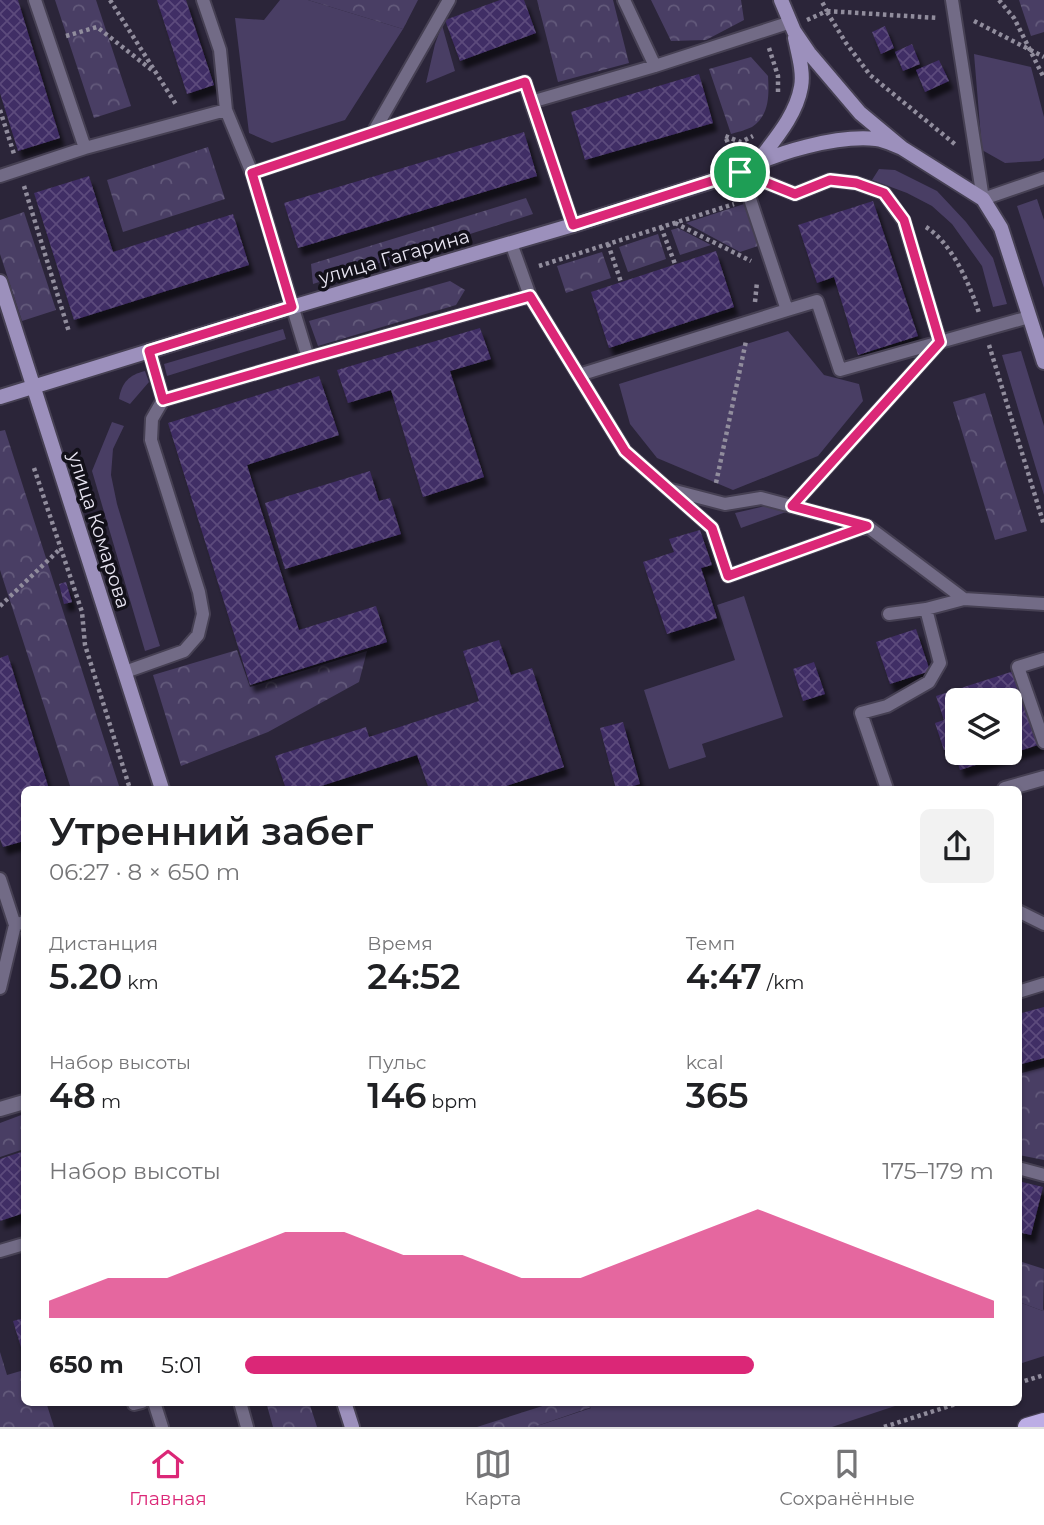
<!DOCTYPE html>
<html lang="ru">
<meta charset="utf-8">
<style>
:root{--surface:#fff;--page:#f2f2f2;--text:#202124;--muted:#757577;--line:#e0e0e0;--accent:#db2777}
body{margin:0;font-family:Montserrat,sans-serif;background:var(--page);color:var(--text);height:100vh;display:flex;flex-direction:column;font-size:26px;white-space:nowrap}
*{box-sizing:border-box;margin:0}
p{font-size:23px;color:var(--muted)}
.icon{flex:none;width:38px;height:38px;fill:none;stroke:currentColor;stroke-width:2;stroke-linecap:round;stroke-linejoin:round}
.map{position:relative;flex:1;overflow:hidden}
.sheet{position:absolute;left:21px;top:786px;width:1001px;height:620px;display:flex;flex-direction:column;background:var(--surface);border-radius:10px;box-shadow:0 2px 5px #0004}
.sheet>*{flex:none}
.controls{position:absolute;left:945px;top:688px;display:grid;gap:14px}
.controls a{display:grid;place-items:center;width:77px;height:77px;border-radius:10px;background:var(--surface);box-shadow:0 2px 5px #0004;font-size:35px}
.pin{position:absolute;display:grid;place-items:center;width:60px;height:60px;color:#fff;margin:-30px;border:4px solid #fff;border-radius:50%;box-shadow:0 2px 7px #0007}
.round{display:grid;place-items:center;flex:none;width:74px;height:74px;border-radius:10px;background:var(--page)}
.summary{display:flex;align-items:center;justify-content:space-between;height:119px;padding:0 28px}
h1{font-size:38px;font-weight:600;line-height:52px}
.metrics{display:grid;grid-template-columns:repeat(3,1fr);gap:10px;height:119px;padding:7px 28px}
.metrics div{display:grid;align-content:center}
.metrics b{font-size:35px;font-weight:600}
.metrics small{font-size:19px;font-weight:400}
.metrics p{font-size:19px}
.chart{height:196px;padding:14px 28px}
.chart p{display:flex;justify-content:space-between}
.chart svg{width:100%;height:126px;margin-top:7px;fill:var(--accent);opacity:.7}
ul{padding:0 28px;list-style:none;font-size:23px}
li{display:grid;grid-template-columns:112px 84px 1fr;align-items:center;height:52px}
li i{height:18px;border-radius:9px;background:var(--accent)}
.tab-bar{display:flex;justify-content:space-around;align-items:center;height:98px;border-top:2px solid var(--line);background:var(--surface);font-size:19px;color:var(--muted)}
.tab-bar a{display:grid;justify-items:center;gap:4px}
.tab-bar .on{color:var(--accent)}
.map>svg:first-child{display:block}
.grass{fill:#493e64}
.forest{fill:url(#forest-crowns)}
.building{fill:url(#building-cross-hatch);fill-rule:evenodd;filter:url(#shadow)}
.lines{fill:none;stroke-linecap:round;stroke-linejoin:round}
.lane-casing{stroke:#464053;stroke-width:16}
.street-casing{stroke:#464053;stroke-width:18}
.secondary-casing{stroke:#464053;stroke-width:18}
.primary-casing{stroke:#464053;stroke-width:21}
.path{stroke:#918d9d;stroke-width:4.5;stroke-dasharray:3.5 3.5;stroke-linecap:butt}
.lane{stroke:#726b86;stroke-width:12}
.street{stroke:#726b86;stroke-width:14}
.secondary{stroke:#9c90bc;stroke-width:14}
.primary{stroke:#bcade5;stroke-width:18}
.route-casing{stroke:#fff;stroke-width:14}
.route{stroke:#db2777;stroke-width:9}
.labels{text-anchor:middle;dominant-baseline:central;stroke-width:7;stroke-linejoin:round;paint-order:stroke}
.street-label{font-size:19px;fill:#e9e6f3;stroke:#121019}
</style>
<div class="map">
<svg width="1044" height="1427" viewBox="0 0 1044 1427">
<defs>
<pattern id="forest-crowns" width="20" height="18" patternUnits="userSpaceOnUse" patternTransform="scale(1.75)"><rect width="20" height="18" fill="#493e64"/><path d="M2 6a3 3 0 1 1 6 0M12 15a3 3 0 1 1 6 0" fill="none" stroke="#635a7b"/></pattern>
<pattern id="building-cross-hatch" width="8" height="8" patternUnits="userSpaceOnUse" patternTransform="scale(1.75)"><rect width="8" height="8" fill="#402d65"/><path d="M0 0l8 8M0 8l8-8" fill="none" stroke="#5c4b7c"/></pattern>
<filter id="shadow"><feDropShadow dx="4.5" dy="8" stdDeviation="2" flood-color="#0009"/></filter>
</defs>
<rect width="100%" height="100%" fill="#2b2539"/>
<path class="grass" d="M280,0H308L403,29L345,120L272,143L249,133L235,18L264,20Z
M442,25L455,71L426,83L435,44Z
M974,54L1031,67L1044,117V158L1040,161L1005,163L982,150Z
M879,169L895,170L937,191L966,222L993,258L1007,304L993,307L982,266L952,224L932,206L907,193L872,180Z
M1037,199L1044,220V288L1017,206Z
M283,329L286,339L167,376L164,364Z
M788,331L824,375L859,384L863,401L818,456L733,490L657,458L630,424L619,384Z
M1021,351L1044,426V495L1002,355Z
M145,371L149,382L130,404L119,399C122,382 129,375 145,371Z
M112,422L124,426L113,449L111,475L117,504L160,646L145,651L92,471Z
M783,502L786,512L741,528L735,513Z
M744,596L783,717L702,744L706,757L669,769L644,690L735,660L717,605Z
M1019,1302L1043,1311L1044,1309V1356L1019,1364Z
M590,1402H907L832,1427H534L591,1408Z"/>
<path class="forest" d="M55,0H96L131,106L94,118Z
M308,0H418L403,29Z
M537,0H613L629,63L558,82Z
M651,0H741L744,20L706,40L671,41Z
M1019,0H1044V32L1031,36Z
M751,57L768,76C769,94 770,115 752,127C746,130 737,132 731,134L709,69Z
M208,147L225,199L123,232L107,180Z
M526,198L533,214L313,284L311,264Z
M747,203L761,245L740,252L686,223Z
M24,212L56,310L22,321L0,254V220Z
M678,228L711,245L680,255L671,230Z
M658,234L666,259L628,272L619,247Z
M602,252L611,278L566,293L557,266Z
M450,281L465,290L456,305L318,346L309,321Z
M985,393L1027,531L995,540L953,402Z
M5,430L120,789H71L0,570V431Z
M237,650L250,687L367,651L359,682L268,732L181,766L153,675Z
M1044,1067V1160L1019,1155L1018,1074Z
M24,1114V1149L0,1157V1123Z
M1019,1261L1044,1269L1043,1311L1019,1302Z
M0,1352L7,1375L24,1370V1402H46L54,1427H0Z
M266,1402H309L317,1427H273Z
M555,1402H590L592,1407L534,1427H477Z"/>
<path class="building" d="M0,0H18L60,138L18,151L0,93Z
M157,0H186L214,85L187,94Z
M500,0H524L536,33L460,61L445,20Z
M885,26L894,48L881,54L872,32Z
M912,44L920,64L903,71L895,52Z
M939,60L949,81L925,92L916,70Z
M699,74L713,123L585,160L571,112Z
M524,132L537,176L298,248L284,203Z
M89,176L113,252L233,214L249,265L74,320L34,193Z
M873,201L918,336L858,355L834,277L817,283L798,225Z
M716,251L734,307L609,348L591,292Z
M480,328L491,359L450,371L484,477L423,497L391,390L348,403L337,370Z
M319,376L339,435L247,465L299,630L376,606L387,642L250,685L168,423Z
M370,471L379,501L390,498L401,534L285,569L265,503Z
M700,530L712,565L701,568L717,618L667,634L643,562L674,552L669,539Z
M66,582L72,602L64,604L59,584Z
M916,629L930,671L890,684L876,642Z
M499,640L511,675L532,668L564,767L497,789H429L417,755L312,789H286L275,756L366,727L369,737L479,701L463,651Z
M8,655L49,789H24V841L3,847L0,839V658Z
M814,662L825,694L803,701L793,669Z
M1017,670L1041,744L960,770L953,748L944,750L935,723L944,720L936,696ZM957,700H1010V752H957Z
M623,722L640,784L623,789H616L600,728Z
M1044,1007V1058L1018,1065V1014Z
M24,1151V1213L0,1221V1159Z
M1018,1181L1043,1187L1031,1235L1018,1232Z
M24,1318V1357L13,1321Z"/>
<g class="lines">
<defs>
<path id="lane" d="M35,0L85,148
M203,0L220,50L226,110L252,173L308,358L530,296
M624,0L655,66
M952,0L983,199L1044,178
M531,102L573,225
M374,131L449,0
M741,172L795,194L830,180L856,183L884,193L904,221L940,342L840,370L817,301L787,310
M252,173L525,82L531,102L655,66L791,22
M0,176L85,148L226,110
M511,243L530,296L625,451L712,528L728,576L867,526L964,599
M149,350L163,400L308,358
M579,375L787,310L741,172
M671,490L725,504L761,498L867,526
M792,506L940,342L1029,317
M889,614L926,609L964,599L1044,604
M1044,659L1018,667L1044,742
M125,672L184,651L198,635L203,614L199,592L151,440L152,419L163,400
M887,789L861,713L887,706L929,682L940,663L926,609
M0,879L15,925
M1018,911L1044,924
M0,988L15,925L24,922
M1018,992L1044,984
M1018,1168L1044,1175
M0,1251L24,1244
M154,1402L162,1427
M240,1402L247,1427
M134,1404L142,1402"/>
<path id="street" d="M1005,789L1044,778
M0,1109L24,1102"/>
<path id="secondary" d="M781,0L794,31L809,53L860,113L902,148L983,199L1001,228L1044,362
M757,163C774,140 796,116 801,87C804,72 798,53 795,38
M0,282L162,789
M0,397L292,307L573,225L741,172C774,152 838,135 876,139C885,140 894,145 902,148
M344,1402L352,1427"/>
<path id="primary" d="M1027,1427L1044,1422"/>
</defs>
<use href="#lane" class="lane-casing"/>
<use href="#street" class="street-casing"/>
<use href="#secondary" class="secondary-casing"/>
<use href="#primary" class="primary-casing"/>
<path class="path" d="M110,0L177,106
M999,0L1014,18L1044,78
M827,11L938,18
M827,12L846,43L870,75L956,145
M807,20L827,11L821,0
M974,21L1044,57
M66,36L97,27L153,71
M769,48L778,76V94
M0,110L14,154
M733,155L725,136L741,142L753,136
M24,186L69,332
M675,223L751,261
M661,227L675,264
M926,227C952,243 970,285 979,313
M608,244L621,282
M539,266L734,204
M755,302L757,282
M989,345L1044,525
M34,468L82,612L85,645L130,789
M716,483L746,341
M0,606L61,548
M1018,1383L1044,1375
M884,1427L962,1402"/>
<use href="#lane" class="lane"/>
<use href="#street" class="street"/>
<use href="#secondary" class="secondary"/>
<use href="#primary" class="primary"/>
</g>
<g class="lines">
<defs>
<path id="route" d="M525,82L573,225L740,172L795,194L830,180L856,183L884,193L904,220L940,342L792,506L867,526L728,576L712,528L625,451L530,296L308,358L163,400L149,351L292,307L252,173Z"/>
</defs>
<use href="#route" class="route-casing"/>
<use href="#route" class="route"/>
</g>
<g class="labels">
<g class="street-label">
<text transform="translate(394 257) rotate(-16)">улица Гагарина</text>
<text transform="translate(99 530) rotate(72)">улица Комарова</text>
</g>
</g>
</svg>
<div class="controls">
<a><svg class="icon" aria-label="layers" viewBox="0 0 24 24"><path d="M12 4l9 5-9 5-9-5zM3 14l9 5 9-5"/></svg></a>
</div>
<div class="pin" style="left:740px;top:172px;background:#1e9e55"><svg class="icon" aria-label="arrive" viewBox="0 0 24 24"><path d="M6 21V4h12l-3 4 3 4H6"/></svg></div>
<section class="sheet">
<div class="summary"><div><h1>Утренний забег</h1><p>06:27 · 8 × 650 m</p></div><a class="round"><svg class="icon" aria-label="share" viewBox="0 0 24 24"><path d="M12 15V3M7 8l5-5 5 5M5 13v7h14v-7"/></svg></a></div>
<div class="metrics">
<div><p>Дистанция</p><b>5.20<small> km</small></b></div>
<div><p>Время</p><b>24:52</b></div>
<div><p>Темп</p><b>4:47<small> /km</small></b></div>
</div>
<div class="metrics">
<div><p>Набор высоты</p><b>48<small> m</small></b></div>
<div><p>Пульс</p><b>146<small> bpm</small></b></div>
<div><p>kcal</p><b>365</b></div>
</div>
<div class="chart"><p><span>Набор высоты</span>175–179 m</p>
<svg viewBox="0 0 160 44" preserveAspectRatio="none"><path d="M0 44V38L10 30L20 30L30 22L40 14L50 14L60 22L70 22L80 30L90 30L100 22L110 14L120 6L130 14L140 22L150 30L160 38V44z"/></svg>
</div>
<ul>
<li><b>650 m</b>5:01<i style="width:68%"></i></li>
</ul>
</section>
</div>
<nav class="tab-bar">
<a class="on"><svg class="icon" aria-label="home" viewBox="0 0 24 24"><path d="M3 11l9-7 9 7M6 9v11h12V9"/></svg>Главная</a>
<a><svg class="icon" aria-label="map" viewBox="0 0 24 24"><path d="M3 6l6-2 6 2 6-2v14l-6 2-6-2-6 2zM9 4v14M15 6v14"/></svg>Карта</a>
<a><svg class="icon" aria-label="saved" viewBox="0 0 24 24"><path d="M7 4h10v16l-5-4-5 4z"/></svg>Сохранённые</a>
</nav>
